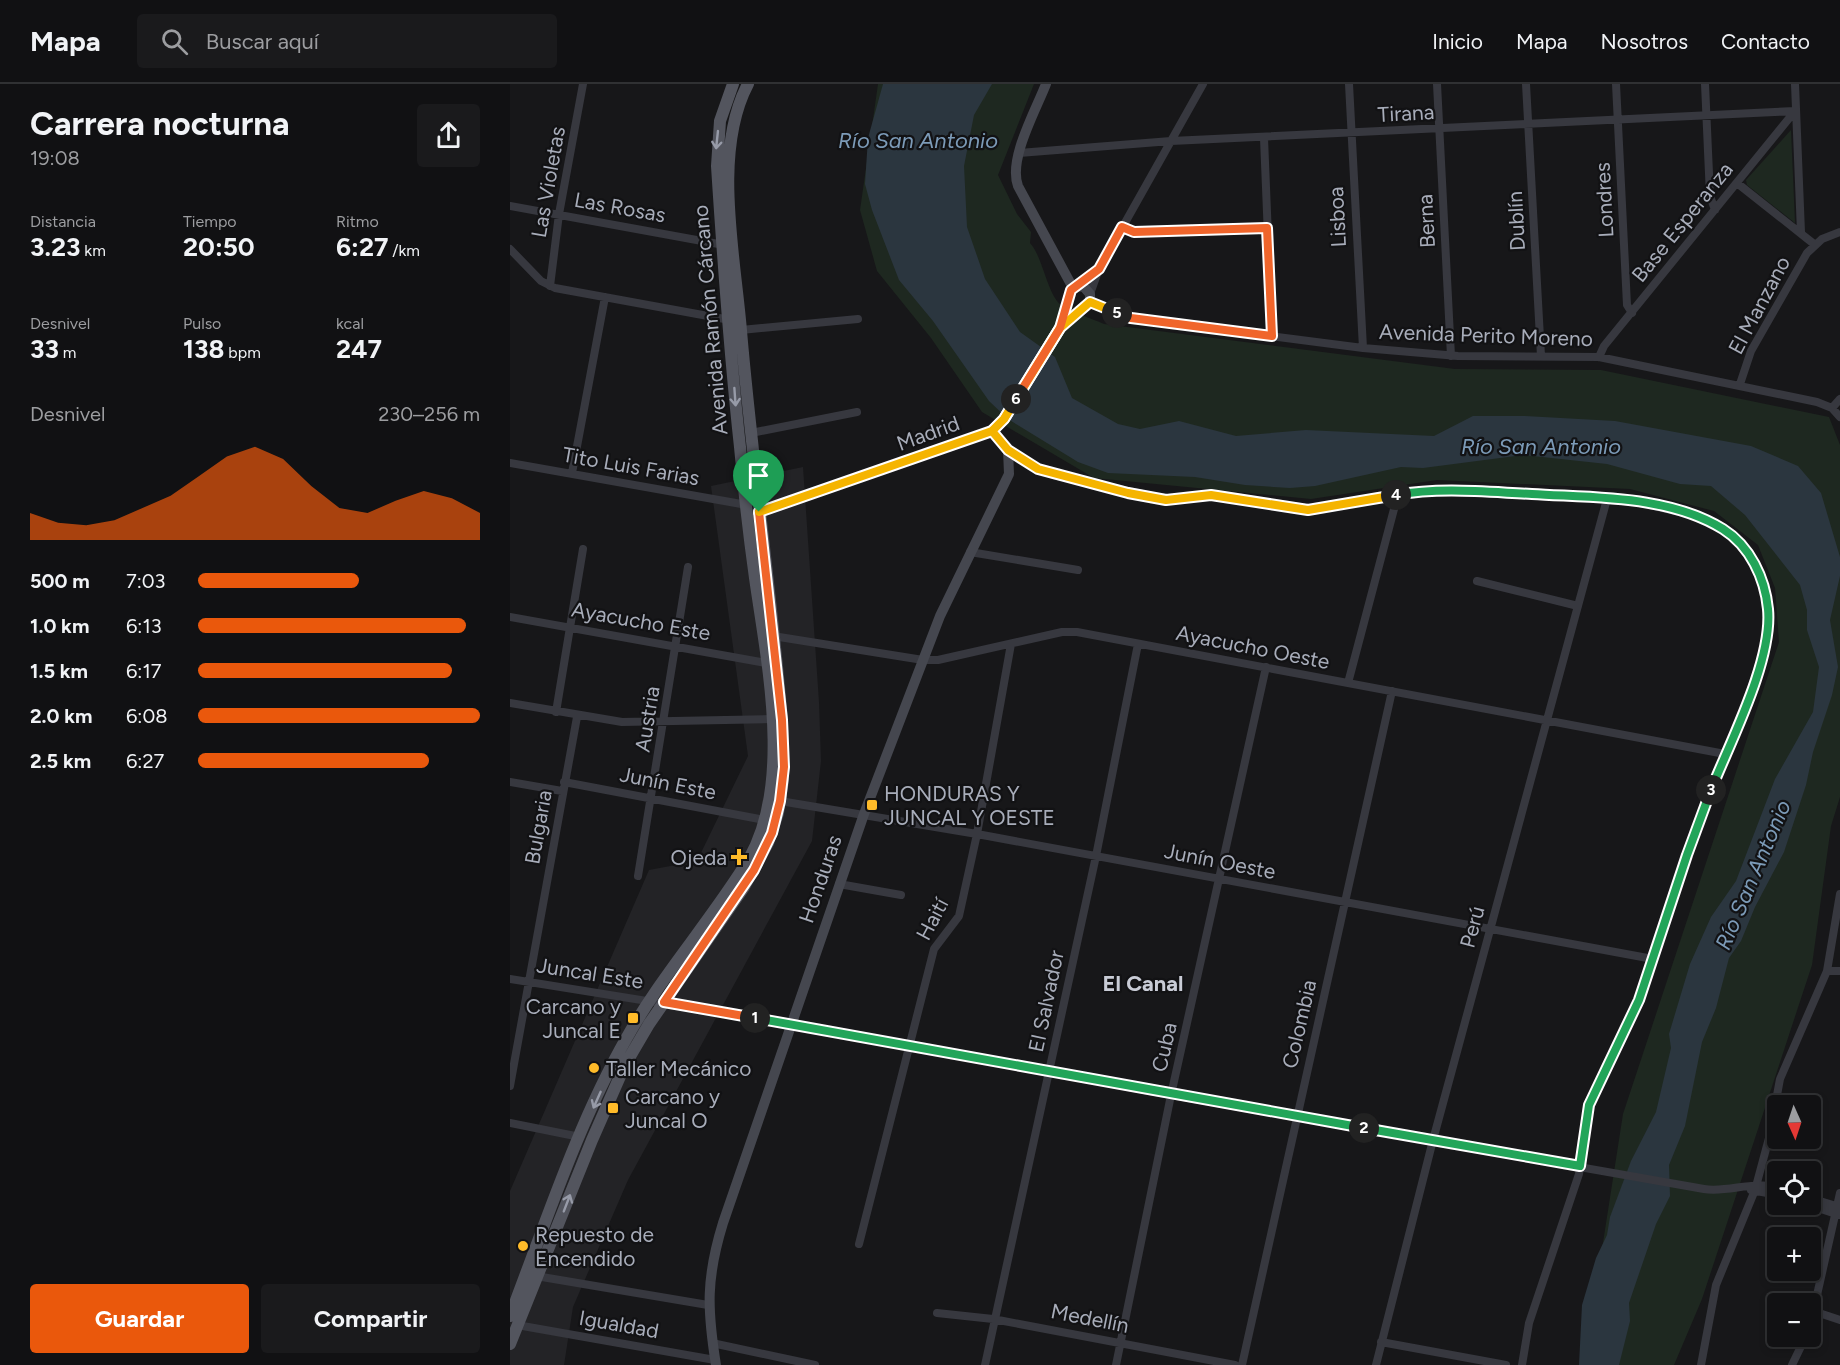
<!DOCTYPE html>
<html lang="es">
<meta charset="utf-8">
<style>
:root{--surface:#111113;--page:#1a1a1c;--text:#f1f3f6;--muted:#9c9da0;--line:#303133;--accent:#ea580c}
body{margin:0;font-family:Figtree,sans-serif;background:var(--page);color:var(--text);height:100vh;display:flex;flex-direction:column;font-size:22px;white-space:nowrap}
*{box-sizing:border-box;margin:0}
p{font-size:20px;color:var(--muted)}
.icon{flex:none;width:33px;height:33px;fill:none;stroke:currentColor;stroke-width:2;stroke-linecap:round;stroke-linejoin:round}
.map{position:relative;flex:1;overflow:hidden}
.sheet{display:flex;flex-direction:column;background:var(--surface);width:510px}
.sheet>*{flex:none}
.needle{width:39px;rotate:177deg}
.controls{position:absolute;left:1257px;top:1011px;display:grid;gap:12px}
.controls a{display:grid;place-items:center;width:54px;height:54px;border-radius:6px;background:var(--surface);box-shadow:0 3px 9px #0003,0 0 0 2px var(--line);font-size:30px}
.pin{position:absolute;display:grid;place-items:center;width:51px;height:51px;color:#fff;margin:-62px -26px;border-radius:50% 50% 50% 0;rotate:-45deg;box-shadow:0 0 6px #0007}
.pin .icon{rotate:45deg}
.km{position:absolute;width:30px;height:30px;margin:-15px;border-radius:50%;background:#222;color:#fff;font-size:16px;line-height:30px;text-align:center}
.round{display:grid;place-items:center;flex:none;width:63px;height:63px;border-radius:6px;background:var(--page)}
.overview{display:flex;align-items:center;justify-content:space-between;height:102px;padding:0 30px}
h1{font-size:33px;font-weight:700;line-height:45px}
.metrics{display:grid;grid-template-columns:repeat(3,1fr);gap:9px;height:102px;padding:6px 30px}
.metrics div{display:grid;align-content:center}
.metrics b{font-size:26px;font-weight:700}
.metrics small{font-size:16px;font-weight:400}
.metrics p{font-size:16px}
.chart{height:168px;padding:12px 30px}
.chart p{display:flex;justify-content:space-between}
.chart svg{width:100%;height:108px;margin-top:6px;fill:var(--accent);opacity:.7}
.cta{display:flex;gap:12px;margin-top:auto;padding:12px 30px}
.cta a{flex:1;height:69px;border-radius:6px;background:var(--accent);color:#fff;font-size:24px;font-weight:700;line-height:69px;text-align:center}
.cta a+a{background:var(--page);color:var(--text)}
ul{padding:0 30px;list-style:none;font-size:20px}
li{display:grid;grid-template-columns:96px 72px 1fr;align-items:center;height:45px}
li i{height:15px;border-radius:8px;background:var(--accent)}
header{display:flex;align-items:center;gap:36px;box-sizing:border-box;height:84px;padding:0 30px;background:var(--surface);border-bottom:2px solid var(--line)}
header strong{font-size:28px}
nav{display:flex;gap:33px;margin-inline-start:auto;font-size:21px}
.search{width:420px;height:54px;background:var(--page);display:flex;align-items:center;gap:15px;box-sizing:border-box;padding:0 21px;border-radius:6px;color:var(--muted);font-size:22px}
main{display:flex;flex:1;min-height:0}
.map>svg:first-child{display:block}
.built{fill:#232326}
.green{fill:#1e2820}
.water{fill:#2b363f}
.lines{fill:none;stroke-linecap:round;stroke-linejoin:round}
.street{stroke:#37383f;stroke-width:8}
.secondary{stroke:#45474f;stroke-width:10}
.primary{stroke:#53555e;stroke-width:12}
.oneway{stroke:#979ba8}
.split-1-casing{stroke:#fff;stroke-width:12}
.split-2-casing{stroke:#fff;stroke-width:12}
.split-3-casing{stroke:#fff;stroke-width:12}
.split-4-casing{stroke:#fff;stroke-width:12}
.split-5-casing{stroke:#fff;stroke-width:12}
.split-6-casing{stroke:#fff;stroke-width:12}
.split-7-casing{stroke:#fff;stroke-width:12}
.split-1{stroke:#f0652b;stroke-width:8}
.split-2{stroke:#22a559;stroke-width:8}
.split-3{stroke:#22a559;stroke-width:8}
.split-4{stroke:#22a559;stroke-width:8}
.split-5{stroke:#f5b400;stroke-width:8}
.split-6{stroke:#f0652b;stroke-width:8}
.split-7{stroke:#f5b400;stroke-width:8}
.poi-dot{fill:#ffbb29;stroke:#121214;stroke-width:2}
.labels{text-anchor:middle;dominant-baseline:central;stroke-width:4.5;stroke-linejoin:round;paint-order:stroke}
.street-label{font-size:21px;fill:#a8adba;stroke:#121214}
.poi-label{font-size:21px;fill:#a8adba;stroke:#121214;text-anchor:start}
.water-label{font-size:22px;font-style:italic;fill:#7c9bb8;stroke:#121214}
.neighbourhood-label{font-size:22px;font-weight:bold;fill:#c9ccd6;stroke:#121214}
</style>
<header>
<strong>Mapa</strong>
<div class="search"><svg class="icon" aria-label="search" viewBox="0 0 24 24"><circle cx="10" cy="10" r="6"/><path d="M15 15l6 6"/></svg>Buscar aquí</div>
<nav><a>Inicio</a><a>Mapa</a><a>Nosotros</a><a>Contacto</a></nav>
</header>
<main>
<section class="sheet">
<div class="overview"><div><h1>Carrera nocturna</h1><p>19:08</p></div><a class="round"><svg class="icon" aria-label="share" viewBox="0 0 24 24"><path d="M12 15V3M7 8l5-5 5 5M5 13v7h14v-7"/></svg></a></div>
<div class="metrics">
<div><p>Distancia</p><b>3.23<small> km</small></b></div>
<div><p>Tiempo</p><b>20:50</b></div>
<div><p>Ritmo</p><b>6:27<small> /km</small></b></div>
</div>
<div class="metrics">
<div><p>Desnivel</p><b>33<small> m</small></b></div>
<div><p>Pulso</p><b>138<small> bpm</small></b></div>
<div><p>kcal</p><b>247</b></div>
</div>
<div class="chart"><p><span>Desnivel</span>230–256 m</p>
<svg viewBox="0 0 160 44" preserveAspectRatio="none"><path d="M0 44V33L10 37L20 38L30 36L40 31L50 26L60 18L70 10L80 6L90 11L100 22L110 31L120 33L130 28L140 24L150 27L160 33V44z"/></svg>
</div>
<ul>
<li><b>500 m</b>7:03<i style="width:57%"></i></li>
<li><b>1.0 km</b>6:13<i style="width:95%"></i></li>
<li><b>1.5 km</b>6:17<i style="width:90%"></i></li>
<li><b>2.0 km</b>6:08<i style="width:100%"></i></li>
<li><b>2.5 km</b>6:27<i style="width:82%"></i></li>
</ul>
<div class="cta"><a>Guardar</a><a>Compartir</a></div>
</section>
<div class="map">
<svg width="1330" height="1281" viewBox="0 0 1330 1281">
<rect width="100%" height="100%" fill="#171719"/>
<path class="built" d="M293,383L309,618L311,677L302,757L118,1096L63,1223L54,1281H0V1107L139,786L187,777L238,672L201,402Z"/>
<path class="green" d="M368,0H524L488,91L507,130L521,148L520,159C533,173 537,210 551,221C563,229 581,234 594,240L945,285L1091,286L1319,333L1330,361V713L1321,742L1302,881L1192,1215L1164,1281H1074L1113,1030L1269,558L1265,504L1248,461L1204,427L1120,405L927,396L801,415L584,394L472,328L421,254L367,187L350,126Z
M1281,46L1285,139L1237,101L1236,96Z"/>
<path class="water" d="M373,0H482L464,31L454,82L457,143L475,195L510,248L545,273L562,314L608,340L630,345L669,337L726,352L796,346L924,352L963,332H1015L1105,337L1241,362L1288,382L1311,409L1330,473V492L1320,536L1328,583L1322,611L1303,668L1296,701L1274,768L1245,823L1231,857L1219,874L1206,924L1192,958L1175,1042L1159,1081L1160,1112L1146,1140L1119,1219L1120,1237L1109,1281H1069L1072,1221L1086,1174L1097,1151L1100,1133L1121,1077L1146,1028L1161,964L1159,950L1180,880L1201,833L1226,797L1265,695L1303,628L1309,583L1297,546V526L1290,501L1235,431L1201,402L1170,400L1097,380L1013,371L913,384L891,383L805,402L780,404L735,401L685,393L598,389L568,378L498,335L479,317L423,237L389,196L362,126L355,100L358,54Z"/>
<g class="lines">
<path class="street" d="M839,0L853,264
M927,0L941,272
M1016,0L1031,272
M1106,0L1117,221L1122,229
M1195,0L1200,112L1205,126
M1285,0L1291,148
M754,54L762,252
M509,69L661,57L1285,27
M1227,99L1304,160
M0,122L214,161
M612,143L624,148L757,144
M0,165L31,197L45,204L220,236
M40,202L49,130L73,0
M580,210L589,185L693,0
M580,218L621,234L853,264L948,272L1089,273L1307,318L1322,324L1330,333
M231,246L348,235
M1089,273L1094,262L1285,27
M1230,300L1241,267L1297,169L1312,155L1330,148
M1322,324L1330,315
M241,349L347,328
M498,366L528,385L543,391L656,415L701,411L798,426L907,407H962L1122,417L1187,432L1213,445L1227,456L1245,481L1252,497L1258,526L1257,554L1251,574L1238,615L1177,771L1129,916L1079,1021L1069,1090L1019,1239L1012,1281
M0,379L237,421
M62,389L95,213
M248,427L260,426L482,347L494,335
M460,468L568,486
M967,497L1068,522
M0,533L256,579
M263,552L413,576H428L552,548H567L1215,670
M838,599L888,410
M0,619L112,638L262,635
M46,628L73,465
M0,698L52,707
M54,698L255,736
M270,717L467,750L1143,875
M128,792L178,483
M329,800L391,811
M1317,887H1330
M0,895L281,940L661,1011L1194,1105C1219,1109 1243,1096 1268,1104
M0,1002L67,633
M0,1039L70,1053
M1241,1106L1268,1111
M1300,1114L1329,1123
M1296,1120L1329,1131
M349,1160L424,865L449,832L467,750L501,560
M26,1192L198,1221
M1306,1228L1330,1236
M427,1229L483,1235L725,1281
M7,1241L205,1276
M1300,1242L1330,1109
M871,1258L996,1281
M202,1259L305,1281
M475,1281L586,772L628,560
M606,1281L661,1011L756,583
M732,1281L882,607
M866,1281L923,1056L1097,415
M1191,1281L1206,1201L1245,1106L1259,1054L1270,995L1317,887L1330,810
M1282,1281L1296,1252"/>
<path class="secondary" d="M536,0C526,26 498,75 508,102L563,204
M494,335L550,244L580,218V210L574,203L568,202L561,206L550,244
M206,1281C197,1225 196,1194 213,1139L354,730L430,532L499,390L498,366L482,347"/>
<path class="primary" d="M0,1232C35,1141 68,1039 116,955C151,892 201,837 239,775C283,698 257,579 245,494C239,451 234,407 230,363C220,271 213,175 207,82L210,37L223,0
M0,1260L82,1056L115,981L139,940L234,803L258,759L268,729L273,696L272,636C261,506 242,376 231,247C225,172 202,68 238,0"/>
</g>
<defs><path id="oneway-shaft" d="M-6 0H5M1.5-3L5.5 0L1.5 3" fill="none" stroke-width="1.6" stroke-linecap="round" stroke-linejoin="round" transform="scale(1.5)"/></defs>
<g class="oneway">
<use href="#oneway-shaft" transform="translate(207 56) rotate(96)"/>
<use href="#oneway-shaft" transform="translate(225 313) rotate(86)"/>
<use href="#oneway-shaft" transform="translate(87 1016) rotate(114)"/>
<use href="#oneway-shaft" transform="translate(57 1119) rotate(-69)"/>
</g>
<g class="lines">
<defs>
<path id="split-1" d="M245,934L154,918L244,786L262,749L270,717L274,683L272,636L249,428"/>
<path id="split-2" d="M245,934L854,1044"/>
<path id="split-3" d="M854,1044L1070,1082L1079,1021L1129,916L1177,771L1201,706"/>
<path id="split-4" d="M886,411C931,403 977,408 1022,410C1084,414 1158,411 1213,445C1240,462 1255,494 1258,525C1263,576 1220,658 1201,706"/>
<path id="split-5" d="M607,229L580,218L550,244L494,335L482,347L498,366L528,385L618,409L656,416L701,411L798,426L886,411"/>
<path id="split-6" d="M506,315L550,244L561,206L589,185L612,143L624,148L757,144L762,252L621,234L607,229"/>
<path id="split-7" d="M249,428L482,347L494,335L506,315"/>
</defs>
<use href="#split-1" class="split-1-casing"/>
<use href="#split-2" class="split-2-casing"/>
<use href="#split-3" class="split-3-casing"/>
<use href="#split-4" class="split-4-casing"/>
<use href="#split-5" class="split-5-casing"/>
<use href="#split-6" class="split-6-casing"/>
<use href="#split-7" class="split-7-casing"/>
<use href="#split-1" class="split-1"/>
<use href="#split-2" class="split-2"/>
<use href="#split-3" class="split-3"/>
<use href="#split-4" class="split-4"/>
<use href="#split-5" class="split-5"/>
<use href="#split-6" class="split-6"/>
<use href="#split-7" class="split-7"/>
</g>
<g class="poi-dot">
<rect x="356" y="715" width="12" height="12" rx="3"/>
<path d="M226 764h6v6h6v6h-6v6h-6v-6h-6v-6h6z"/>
<rect x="117" y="928" width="12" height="12" rx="3"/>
<circle cx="84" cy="984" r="6"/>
<rect x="97" y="1018" width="12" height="12" rx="3"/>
<circle cx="13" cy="1162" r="6"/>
</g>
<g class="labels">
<g class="street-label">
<text transform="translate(896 29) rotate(-3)">Tirana</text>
<text transform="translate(38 98) rotate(-80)">Las Violetas</text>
<text transform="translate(1094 116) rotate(-93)">Londres</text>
<text transform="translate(110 123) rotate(10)">Las Rosas</text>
<text transform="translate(827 133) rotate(-93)">Lisboa</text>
<text transform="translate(916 137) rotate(-93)">Berna</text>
<text transform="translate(1006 137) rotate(-93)">Dublín</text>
<text transform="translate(1172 138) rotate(-51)">Base Esperanza</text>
<text transform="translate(1249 221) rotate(-62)">El Manzano</text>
<text transform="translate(200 236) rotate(-95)">Avenida Ramón Cárcano</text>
<text transform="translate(976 251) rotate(2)">Avenida Perito Moreno</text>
<text transform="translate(418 349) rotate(-20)">Madrid</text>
<text transform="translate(121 382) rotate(10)">Tito Luis Farias</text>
<text transform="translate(131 537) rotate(10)">Ayacucho Este</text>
<text transform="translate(743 563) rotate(11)">Ayacucho Oeste</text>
<text transform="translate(137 635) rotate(-81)">Austria</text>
<text transform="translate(158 699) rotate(11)">Junín Este</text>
<text transform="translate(28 743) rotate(-80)">Bulgaria</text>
<text transform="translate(710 777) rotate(11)">Junín Oeste</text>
<text transform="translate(310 795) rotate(-71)">Honduras</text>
<text transform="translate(422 835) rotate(-62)">Haití</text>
<text transform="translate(962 843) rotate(-75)">Perú</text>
<text transform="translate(80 889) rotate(9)">Juncal Este</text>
<text transform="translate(536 917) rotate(-78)">El Salvador</text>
<text transform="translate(789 940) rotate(-77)">Colombia</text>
<text transform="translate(654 963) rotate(-77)">Cuba</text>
<text transform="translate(580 1234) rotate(11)">Medellín</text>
<text transform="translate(109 1240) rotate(10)">Igualdad</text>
</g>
<g class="poi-label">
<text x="374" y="709">HONDURAS Y<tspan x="374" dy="24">JUNCAL Y OESTE</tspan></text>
<text x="217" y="773" text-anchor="end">Ojeda</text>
<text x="111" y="922" text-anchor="end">Carcano y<tspan x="111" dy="24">Juncal E</tspan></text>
<text x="96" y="984">Taller Mecánico</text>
<text x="115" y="1012">Carcano y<tspan x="115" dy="24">Juncal O</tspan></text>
<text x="25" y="1150">Repuesto de<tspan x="25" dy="24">Encendido</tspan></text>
</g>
<g class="water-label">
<text x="408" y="56">Río San Antonio</text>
<text x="1031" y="362">Río San Antonio</text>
<text transform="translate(1243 791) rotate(-67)">Río San Antonio</text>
</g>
<g class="neighbourhood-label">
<text x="633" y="899">El Canal</text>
</g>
</g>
</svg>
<div class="controls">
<a><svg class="needle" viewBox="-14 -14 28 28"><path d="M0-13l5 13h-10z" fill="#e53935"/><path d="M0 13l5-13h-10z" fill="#9c9da0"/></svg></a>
<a><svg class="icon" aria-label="locate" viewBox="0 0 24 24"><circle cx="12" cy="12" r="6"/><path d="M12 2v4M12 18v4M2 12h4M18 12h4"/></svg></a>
<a>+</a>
<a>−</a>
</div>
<div class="pin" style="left:249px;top:428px;background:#1e9e55"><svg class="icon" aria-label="arrive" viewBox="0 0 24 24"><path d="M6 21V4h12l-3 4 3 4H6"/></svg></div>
<b class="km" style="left:245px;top:934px">1</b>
<b class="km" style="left:854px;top:1044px">2</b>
<b class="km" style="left:1201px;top:706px">3</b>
<b class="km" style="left:886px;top:411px">4</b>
<b class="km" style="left:607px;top:229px">5</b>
<b class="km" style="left:506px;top:315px">6</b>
</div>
</main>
